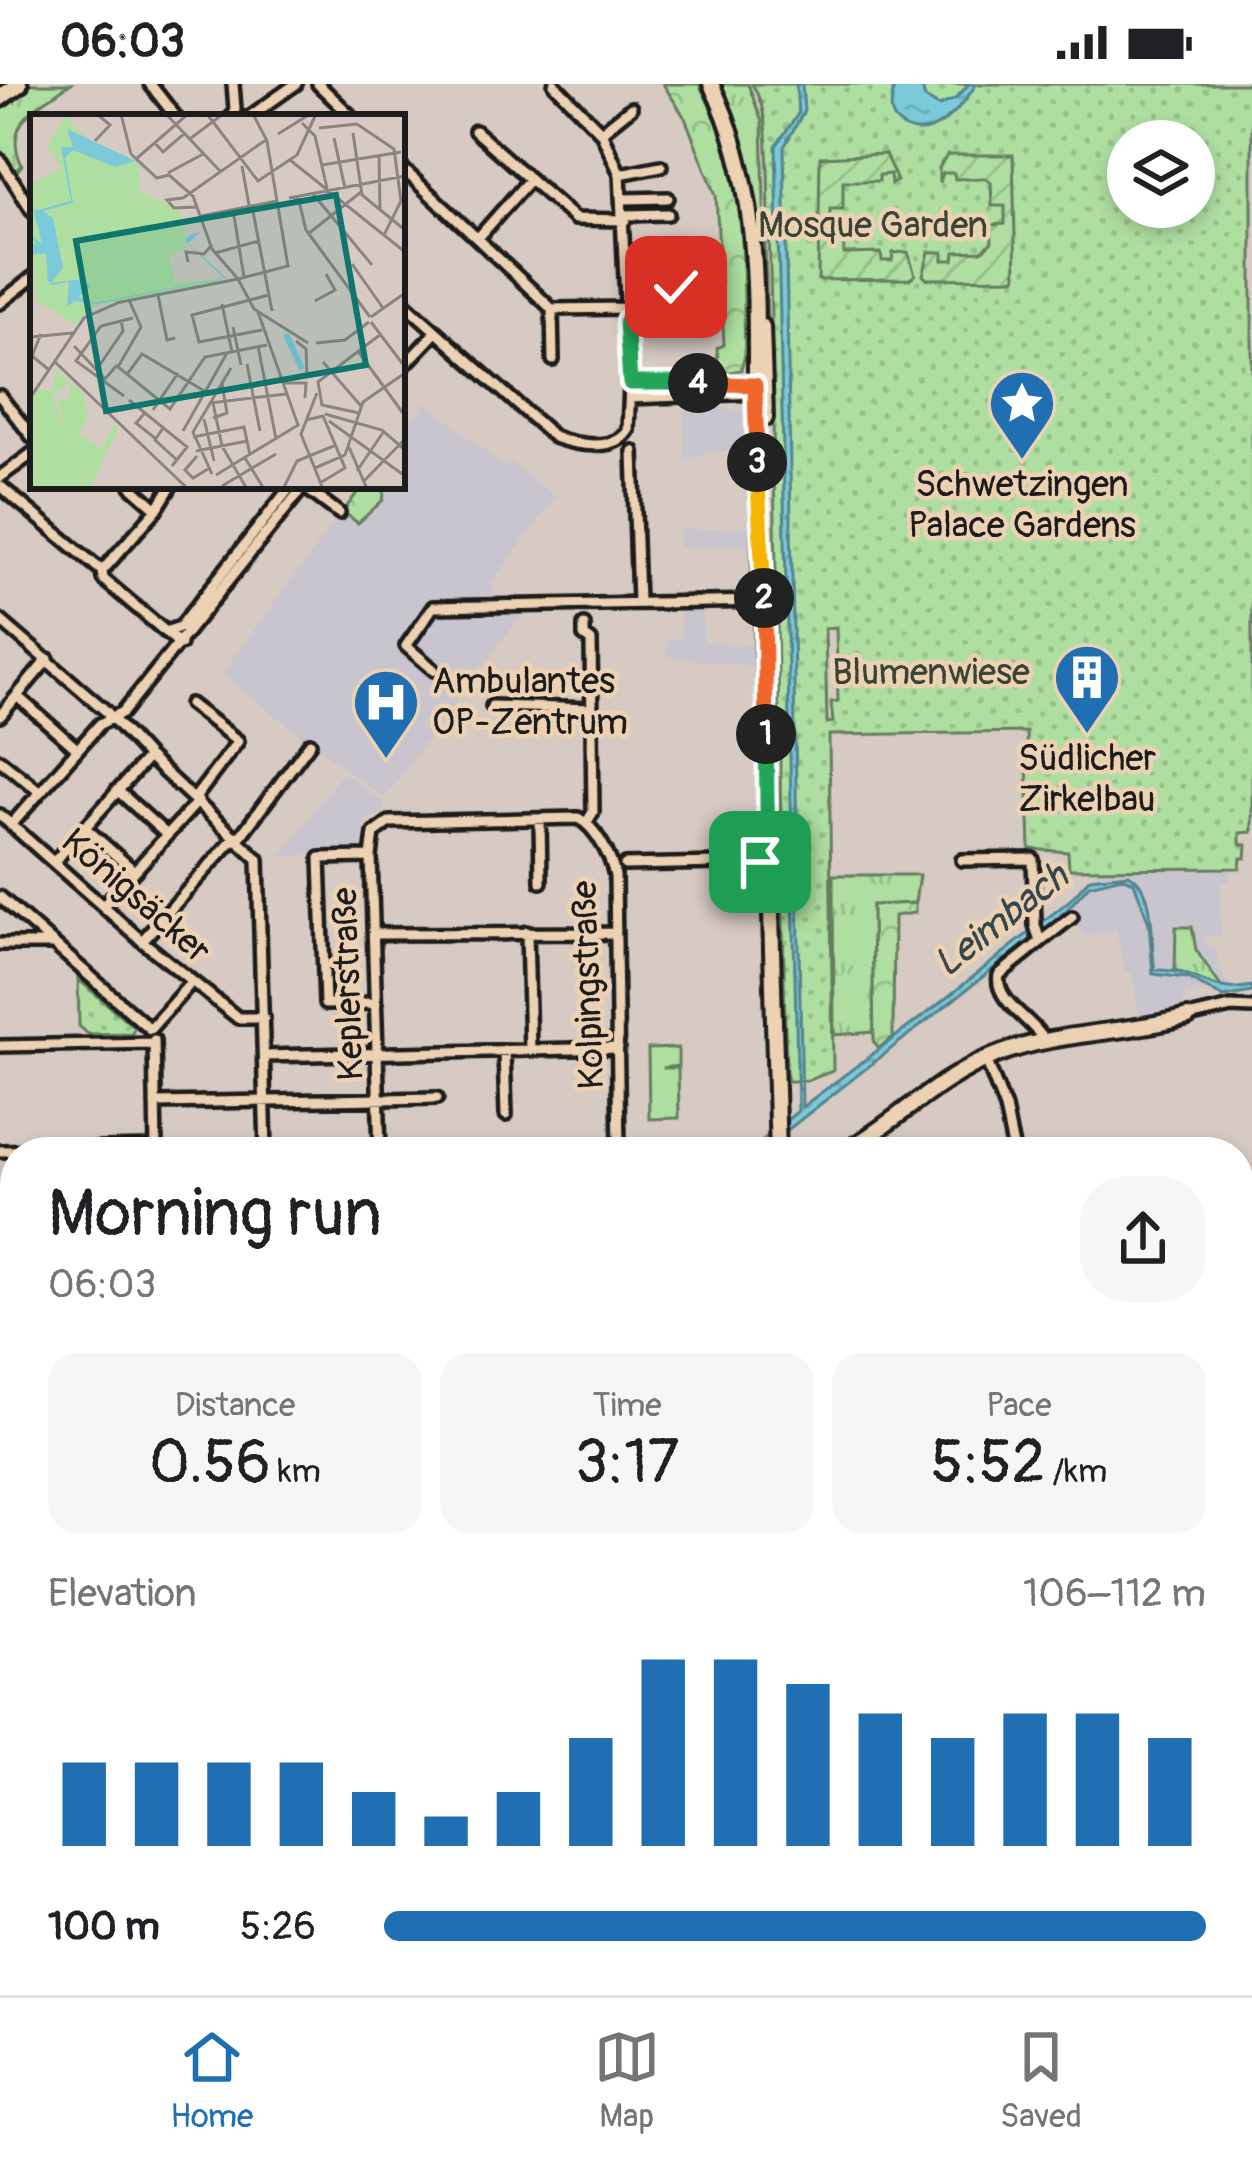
<!DOCTYPE html>
<meta charset="utf-8">
<style>
:root{--surface:#fff;--page:#f6f6f6;--text:#202124;--muted:#757577;--line:#e0e0e0;--accent:#1f6fb2}
body{margin:0;font-family:Pangolin,sans-serif;background:var(--page);color:var(--text);height:100vh;display:flex;flex-direction:column;font-size:45px;white-space:nowrap}
*{box-sizing:border-box;margin:0}
p{font-size:39px;color:var(--muted)}
.icon{flex:none;width:66px;height:66px;fill:none;stroke:currentColor;stroke-width:2;stroke-linecap:round;stroke-linejoin:round}
.map{position:relative;flex:1;overflow:hidden}
.details{position:absolute;left:0px;top:1053px;width:1254px;height:858px;display:flex;flex-direction:column;background:var(--surface);border-radius:48px 48px 0 0;box-shadow:0 6px 18px #0003}
.details>*{flex:none}
.fabs{position:absolute;left:1107px;top:36px;display:grid;gap:24px}
.fabs a{display:grid;place-items:center;width:108px;height:108px;border-radius:50%;background:var(--surface);box-shadow:0 6px 18px #0003;font-size:60px}
.pin{position:absolute;display:grid;place-items:center;width:102px;height:102px;color:#fff;margin:-51px;border-radius:24px;box-shadow:0 6px 18px #0006}
.km{position:absolute;width:60px;height:60px;margin:-30px;border-radius:50%;background:#222;color:#fff;font-size:33px;line-height:60px;text-align:center}
.round{display:grid;place-items:center;flex:none;width:126px;height:126px;border-radius:48px;background:var(--page)}
.overview{display:flex;align-items:center;justify-content:space-between;height:204px;padding:0 48px}
h1{font-size:66px;font-weight:600;line-height:90px}
.metrics{display:grid;grid-template-columns:repeat(3,1fr);gap:18px;height:204px;padding:12px 48px}
.metrics div{display:grid;align-content:center;border-radius:30px;background:var(--page);text-align:center}
.metrics b{font-size:60px;font-weight:600}
.metrics small{font-size:33px;font-weight:400}
.metrics p{font-size:33px}
.chart{height:336px;padding:24px 48px}
.chart p{display:flex;justify-content:space-between}
.chart svg{width:100%;height:216px;margin-top:12px;stroke:var(--accent);stroke-width:6}
ul{padding:0 48px;list-style:none;font-size:39px}
li{display:grid;grid-template-columns:192px 144px 1fr;align-items:center;height:90px}
li i{height:30px;border-radius:15px;background:var(--accent)}
.status{display:flex;justify-content:space-between;align-items:center;height:84px;padding:0 60px;background:var(--surface);direction:ltr}
.status svg{height:33px;fill:currentColor}
.tab-bar{display:flex;justify-content:space-around;align-items:center;height:168px;border-top:3px solid var(--line);background:var(--surface);font-size:33px;color:var(--muted)}
.tab-bar a{display:grid;justify-items:center;gap:6px}
.tab-bar .active{color:var(--accent)}
.map>svg:first-child{display:block}
.built{fill:#c8c5ce}
.grass{fill:url(#grass-tufts);stroke:#657e5e;stroke-width:3}
.forest{fill:url(#forest-crowns);stroke:#657e5e;stroke-width:3}
.park{fill:url(#park-dots);stroke:#657e5e;stroke-width:3;fill-rule:evenodd}
.garden{fill:url(#garden-furrows);stroke:#657e5e;stroke-width:3}
.pitch{fill:#aedfa0;stroke:#657e5e;stroke-width:3}
.water{fill:url(#water-ripples);stroke:#55848e;stroke-width:3}
.lines{fill:none;stroke-linecap:round;stroke-linejoin:round}
.stream{stroke:#55848e;stroke-width:3}
.street-casing{stroke:#1c1c1c;stroke-width:18}
.secondary-casing{stroke:#1c1c1c;stroke-width:22}
.primary-casing{stroke:#1c1c1c;stroke-width:24}
.street{stroke:#ecd1b3;stroke-width:9}
.secondary{stroke:#ecd1b3;stroke-width:14}
.primary{stroke:#ecd1b3;stroke-width:15}
.rail{stroke:#1c1c1c;stroke-width:3;stroke-dasharray:18 9;stroke-linecap:butt}
.split-1-casing{stroke:#fff;stroke-width:24}
.split-2-casing{stroke:#fff;stroke-width:24}
.split-3-casing{stroke:#fff;stroke-width:24}
.split-4-casing{stroke:#fff;stroke-width:24}
.split-5-casing{stroke:#fff;stroke-width:24}
.split-6-casing{stroke:#fff;stroke-width:24}
.split-1{stroke:#22a559;stroke-width:15}
.split-2{stroke:#f0652b;stroke-width:15}
.split-3{stroke:#f5b400;stroke-width:15}
.split-4{stroke:#f0652b;stroke-width:15}
.split-5{stroke:#22a559;stroke-width:15}
.split-6{stroke:#f5b400;stroke-width:15}
.labels{text-anchor:middle;dominant-baseline:central;stroke-width:9;stroke-linejoin:round;paint-order:stroke}
.park-label{font-size:36px;fill:#394336;stroke:#ecd1b3}
.poi-label{font-size:36px;fill:#1c1c1c;stroke:#ecd1b3}
.street-label{font-size:36px;fill:#1c1c1c;stroke:#ecd1b3}
.water-label{font-size:39px;font-style:italic;fill:#34474c;stroke:#ecd1b3}
.inset-river{fill:none;stroke:#7bc9da;stroke-width:6}
.inset-road{fill:none;stroke:#8c8480;stroke-width:3}
.view{fill:#0f766e;fill-opacity:0.15;stroke:#0f766e;stroke-width:6}
.inset-edge{fill:none;stroke:#1c1c1c;stroke-width:6}
</style>
<div class="status"><b>06:03</b><svg viewBox="0 0 49 12"><path d="M0 12V9h3v3zM5 12V6h3v6zM10 12V3h3v9zM15 12V0h3v12zM26 1h20v11H26zM47 4h2v5h-2z"/></svg></div>
<div class="map">
<svg width="1252" height="1911" viewBox="0 0 1252 1911">
<defs>
<pattern id="grass-tufts" width="24" height="20" patternUnits="userSpaceOnUse" patternTransform="scale(3)"><rect width="24" height="20" fill="#aedfa0"/><path d="M3 7l-1-3M5 7V3M7 7l1-3M15 17l-1-3M17 17v-4M19 17l1-3" fill="none" stroke="#95bf89"/></pattern>
<pattern id="forest-crowns" width="20" height="18" patternUnits="userSpaceOnUse" patternTransform="scale(3)"><rect width="20" height="18" fill="#aedfa0"/><path d="M2 6a3 3 0 1 1 6 0M12 15a3 3 0 1 1 6 0" fill="none" stroke="#95bf89"/></pattern>
<pattern id="park-dots" width="8" height="8" patternUnits="userSpaceOnUse" patternTransform="scale(3)"><rect width="8" height="8" fill="#aedfa0"/><path d="M2 2h.1M6 6h.1" fill="none" stroke="#95bf89" stroke-width="1.8" stroke-linecap="round"/></pattern>
<pattern id="garden-furrows" width="10" height="10" patternUnits="userSpaceOnUse" patternTransform="scale(3)"><rect width="10" height="10" fill="#aedfa0"/><path d="M-1 1l2-2M0 10L10 0M9 11l2-2" fill="none" stroke="#95bf89"/></pattern>
<pattern id="water-ripples" width="26" height="14" patternUnits="userSpaceOnUse" patternTransform="scale(3)"><rect width="26" height="14" fill="#7bc9da"/><path d="M2 4q2-2 4 0t4 0M15 11q2-2 4 0t4 0" fill="none" stroke="#6aacba"/></pattern>
</defs>
<rect width="100%" height="100%" fill="#d7cac3"/>
<filter id="ink" filterUnits="userSpaceOnUse"><feTurbulence type="fractalNoise" baseFrequency=".00833" numOctaves="2"/><feDisplacementMap in="SourceGraphic" scale="24" xChannelSelector="R" yChannelSelector="G"/><feConvolveMatrix kernelMatrix="1 2 1 2 8 2 1 2 1" color-interpolation-filters="sRGB"/></filter>
<g filter="url(#ink)">
<path class="built" d="M426,318L505,383L510,378L556,413L493,497L492,511L520,533L384,714L221,590L362,402H402V350Z
M684,325H746L748,367L714,368L685,377Z
M752,443L753,461L679,465V446Z
M680,527H703L704,557L753,562V582L666,573L668,554L681,555Z
M343,688L383,718V729L372,731L364,741V770L281,772Z
M1230,785L1231,798L1220,799L1221,852L1204,853L1208,862L1217,867V882L1230,904L1182,909L1184,924L1141,936L1131,887H1125L1116,844L1085,853L1067,825L1093,799L1094,787Z
M0,1488L15,1490V1896H236L244,1911H0Z
M559,1896H664L635,1911H528Z
M1004,1896H1087L1096,1911H981Z"/>
<path class="grass" d="M30,0H70C39,22 1,38 22,81L16,88L0,65V23Z
M721,0H748L762,38L768,276C760,181 760,89 721,0Z
M833,791H919L915,819L872,822L874,948L834,951Z
M1176,843H1192L1196,866L1224,907L1175,886Z"/>
<path class="forest" d="M663,0H699C749,93 742,170 745,271L741,286L719,290L717,264L724,261L716,111L685,34Z
M362,402H385L383,416L358,439L343,428Z
M915,819V829L894,832L893,953L879,964L874,958L872,821Z"/>
<path class="park" d="M752,0H1252V748L1240,749V760L1247,761L1246,774H1241L1240,784L1069,785L1068,768L1030,765L1026,648L829,651L833,987L806,997H788L786,988L768,84C766,55 768,26 752,0ZM1128,57H1194V123H1128ZM836,543L838,617L831,618L833,638L827,639L825,544Z
M78,895L134,943L132,949L88,950L79,942Z"/>
<path class="garden" d="M885,70L897,97L891,100L890,90L879,91V97H843V125H830V146H843L844,170L881,169L882,177H892L893,169L908,168L915,191L910,195L818,196L820,73Z
M947,71H1013L1016,194L927,195L923,191L929,168H943V176H954L955,168L982,167L992,158L991,141L1005,140V122H992L991,99L986,94L955,95L954,89H943L939,99V84Z"/>
<path class="pitch" d="M678,964V982L662,984H678L679,1034L649,1035L648,965Z"/>
<path class="water" d="M802,0L804,27L784,63L802,1023L935,923L1069,817L1090,794L1129,790C1159,808 1149,857 1155,886C1199,884 1206,912 1252,902V908L1224,913L1187,894L1153,890L1149,839L1134,798L1122,793L1089,801L1063,830L790,1044L758,1068H748L798,1027L776,62L798,30L796,1Z
M894,0H921L925,14L939,22L955,15L969,0H976C963,22 934,58 905,44C899,40 894,37 892,30C889,22 894,9 894,0Z"/>
<g class="lines">
<path class="stream" d="M0,1467L15,1463"/>
<defs>
<path id="street" d="M150,0L176,33
M318,0L352,33
M231,33L235,25L233,0
M249,33L296,0
M475,47L575,135L625,136
M601,48L631,24
M0,76L33,128
M402,84L552,225L626,224
M620,90L661,82
M624,115L668,114
M625,131L668,130
M478,154L530,95
M625,168L675,167L676,236H626
M626,202L675,203
M402,217L554,353C576,361 613,368 628,347L630,299L620,90L601,48L554,0
M0,219L33,193
M552,225L553,276
M402,284L435,249
M630,299L743,298L758,305
M0,312L33,354
M630,314L757,309
M633,367L638,518
M0,393L33,369
M0,402L102,487L103,495L180,560
M131,402L157,425
M303,402L339,429
M102,487L157,425L171,402
M0,536L106,627L148,673L258,775L266,1068
M584,541V552L591,557L593,728L587,738
M165,548L180,543L291,402
M434,586L406,562L433,523L764,517
M17,612L77,665
M190,620L238,657L195,714
M492,622L592,625
M0,632L48,575
M0,676L39,707
M117,706L167,751
M0,731L142,857L238,934H264
M540,736L541,798
M11,741L100,640L123,628L304,402
M84,743L134,787
M239,754L310,659
M371,773L320,774L325,920L376,919
M962,776L1033,775L1035,841L1040,858L999,891C994,917 1032,935 1044,956
M54,778L148,673
M625,781L768,778
M0,813L150,945
M104,821L198,717
M527,848L530,966
M374,850L616,849
M142,857L236,752
M1040,858L1072,833
M0,860H53
M1188,933L1231,923L1252,924
M150,945L188,902
M154,956L156,1065
M0,962L154,959
M504,966L506,1031
M264,972L618,964
M986,975L1005,1024L1014,1068
M155,1019L437,1014
M0,1067L156,1064
M380,1068L371,773L374,749L389,738L578,734C596,743 611,773 615,792L619,1068
M0,1168H15
M0,1287L15,1284
M1239,1304L1252,1303
M1239,1451L1252,1450
M2,1483L15,1485
M1239,1483L1252,1482
M1239,1641H1252
M0,1645L15,1675
M1239,1758L1252,1757
M124,1896L131,1911
M721,1896L727,1911
M854,1896L863,1911
M1102,1896L1110,1911
M29,1911L61,1896
M510,1911L541,1896
M964,1911L987,1896"/>
<path id="secondary" d="M711,0C770,119 752,248 757,376C767,606 770,837 778,1068
M762,243L765,334
M844,1068C896,1038 938,994 994,972C1056,947 1124,950 1188,933
M1239,1158H1252
M249,1896L260,1911
M1233,1911L1252,1895"/>
<path id="primary" d="M0,14L19,0"/>
</defs>
<use href="#street" class="street-casing"/>
<use href="#secondary" class="secondary-casing"/>
<use href="#primary" class="primary-casing"/>
<use href="#street" class="street"/>
<use href="#secondary" class="secondary"/>
<use href="#primary" class="primary"/>
<path class="rail" d="M0,1512L15,1517
M1239,1523H1252
M1239,1557H1252"/>
</g>
</g>
<g class="lines" filter="url(#ink)">
<defs>
<path id="split-1" d="M760,778H768L766,650"/>
<path id="split-2" d="M764,514L766,650"/>
<path id="split-3" d="M757,378L764,514"/>
<path id="split-4" d="M698,299L755,301L757,378"/>
<path id="split-5" d="M631,236H626L630,299H698"/>
<path id="split-6" d="M631,236H676V203"/>
</defs>
<use href="#split-1" class="split-1-casing"/>
<use href="#split-2" class="split-2-casing"/>
<use href="#split-3" class="split-3-casing"/>
<use href="#split-4" class="split-4-casing"/>
<use href="#split-5" class="split-5-casing"/>
<use href="#split-6" class="split-6-casing"/>
<use href="#split-1" class="split-1"/>
<use href="#split-2" class="split-2"/>
<use href="#split-3" class="split-3"/>
<use href="#split-4" class="split-4"/>
<use href="#split-5" class="split-5"/>
<use href="#split-6" class="split-6"/>
</g>
<defs>
<symbol id="sight-pin" viewBox="-11 -11 22 30"><path d="M0 17L-7.5 6A9.5 9.5 0 1 1 7.5 6Z" fill="#1f6fb2" stroke="#ecd1b3"/><path d="M0-6L1.8-2.2L6-1.7L2.9 1.2L3.7 5.4L0 3.3L-3.7 5.4L-2.9 1.2L-6-1.7L-1.8-2.2Z" fill="#fff"/></symbol>
<symbol id="building-pin" viewBox="-11 -11 22 30"><path d="M0 17L-7.5 6A9.5 9.5 0 1 1 7.5 6Z" fill="#1f6fb2" stroke="#ecd1b3"/><path d="M-4-6H4V6H1V3H-1V6H-4ZM-2.5-4.3h1.7v1.8h-1.7ZM.8-4.3h1.7v1.8H.8ZM-2.5-1h1.7V.8h-1.7ZM.8-1h1.7V.8H.8Z" fill="#fff"/></symbol>
<symbol id="hospital-pin" viewBox="-11 -11 22 30"><path d="M0 17L-7.5 6A9.5 9.5 0 1 1 7.5 6Z" fill="#1f6fb2" stroke="#ecd1b3"/><path d="M-5-5h3v3.5h4V-5h3V5h-3V1.5h-4V5h-3Z" fill="#fff"/></symbol>
</defs>
<g fill-rule="evenodd">
<use href="#sight-pin" x="984" y="281" width="76" height="104"/>
<use href="#building-pin" x="1049" y="555" width="76" height="104"/>
<use href="#hospital-pin" x="348" y="580" width="76" height="104"/>
</g>
<g class="labels">
<g class="park-label">
<text x="873" y="141">Mosque Garden</text>
<text x="931" y="588">Blumenwiese</text>
</g>
<g class="poi-label">
<text x="1022" y="400">Schwetzingen<tspan x="1022" dy="41">Palace Gardens</tspan></text>
<text x="432" y="597" text-anchor="start">Ambulantes<tspan x="432" dy="41">OP-Zentrum</tspan></text>
<text x="1087" y="674">Südlicher<tspan x="1087" dy="41">Zirkelbau</tspan></text>
</g>
<g class="street-label">
<text transform="translate(136 812) rotate(41)">Königsäcker</text>
<text transform="translate(348 900) rotate(-92)">Keplerstraße</text>
<text transform="translate(588 901) rotate(-92)">Kolpingstraße</text>
</g>
<g class="water-label">
<text transform="translate(1001 836) rotate(-38)">Leimbach</text>
</g>
</g>
<g transform="translate(30 30)">
<rect width="375" height="375" fill="#d7cac3"/>
<path d="M27,255L39,269L23,282L31,308L72,335L82,312H89L60,375H0V288L9,275L21,277Z" fill="#aedfa0"/>
<path d="M36,2L53,22L109,51L110,78L150,95L157,133L139,142L145,168L193,166L62,192L46,211L6,187L0,71L31,54L17,32Z" fill="#aedfa0"/>
<path d="M40,270L51,275L58,303L48,319L34,311L27,287L39,284Z" fill="#aedfa0"/>
<path d="M37,15L106,47L152,94L105,47L85,53L43,36L35,44L43,89L13,97L23,104L33,154L21,169L54,165L60,173L48,183L65,189L194,164L157,129L156,125L157,123L162,120L169,118L166,94L169,119L158,129L217,183L196,164L66,190L45,187L37,193L39,168L22,171L18,167L16,140H0V130L7,131L0,121L12,130L4,97L41,87L31,33H43Z" fill="#7bc9da"/>
<path class="inset-river" d="M256,220L272,255"/>
<path class="inset-road" d="M91,0L101,40M136,0L190,57M177,0L228,67L267,41L286,0M223,0L237,27L247,87M272,9L285,22L297,74M289,14L327,10L364,35L371,87L354,121M323,19L332,81L375,116M248,20L280,0M161,24L193,0M304,24L315,74M65,27L80,11L67,0M124,28L133,38L155,19M101,40L127,64L139,61M349,40L350,97M106,45L158,0M260,46L375,138M292,51L371,38M212,52L219,91M138,59L173,40M139,61L163,82L182,135L208,165L258,152L247,87M283,80L342,151M268,83L276,116L340,203M259,84L375,62M222,92L242,197M166,93L144,94L137,86L153,84L237,25M203,96L214,163M171,102L247,87M278,120L331,78M185,139L229,127M158,148L156,138L174,140L181,132M322,150L353,194M128,181L137,226L145,224M99,186L111,213L88,253L140,295L175,243L237,231M285,187L305,176L296,160M86,189L208,165L224,195L278,229M192,190L202,238M341,203L375,179M341,208L375,253M203,213L211,251M232,216L169,228L162,201L239,181M11,220L2,242L18,255M0,223L43,219M266,227L276,235L277,261M286,229L315,226L339,208M44,232L75,265L87,251M228,232L246,325M328,237L375,302M24,247L158,375M293,248L331,292M217,250L230,317M67,255L93,217L91,206M98,259L112,240L176,278M252,269H276L275,284M287,279L271,320L293,375M94,282L46,247L71,212L103,204M0,284L54,204L92,187M99,286L157,333L142,352M180,289L256,280M183,289L192,332L217,375M123,296L148,259M329,299L292,291L288,268L351,220M114,300L106,309L126,325M295,300L352,316L375,336M183,304L197,299L192,270M174,305L184,347M276,306L293,302L315,354L290,369M299,307L375,362M133,314L125,326L147,346M153,317L197,239M163,323L214,313L220,341M319,333L337,375M166,337L217,327M167,342L155,356L163,364L178,355M215,344L234,375M285,354L315,341L333,288L375,259M327,357L354,317M182,360L163,318L201,254M186,361L268,311L228,198M333,368L375,325M192,372L246,340M253,375L267,347L306,331"/>
<path class="view" d="M306,81L336,251L76,297L46,127Z"/>
<rect width="375" height="375" class="inset-edge"/>
</g>
</svg>
<div class="fabs">
<a><svg class="icon" aria-label="layers" viewBox="0 0 24 24"><path d="M12 4l9 5-9 5-9-5zM3 14l9 5 9-5"/></svg></a>
</div>
<div class="pin" style="left:760px;top:778px;background:#1e9e55"><svg class="icon" aria-label="arrive" viewBox="0 0 24 24"><path d="M6 21V4h12l-3 4 3 4H6"/></svg></div>
<div class="pin" style="left:676px;top:203px;background:#d93025"><svg class="icon" aria-label="check" viewBox="0 0 24 24"><path d="M5 12l5 5 9-10"/></svg></div>
<b class="km" style="left:766px;top:650px">1</b>
<b class="km" style="left:764px;top:514px">2</b>
<b class="km" style="left:757px;top:378px">3</b>
<b class="km" style="left:698px;top:299px">4</b>
<section class="details">
<div class="overview"><div><h1>Morning run</h1><p>06:03</p></div><a class="round"><svg class="icon" aria-label="share" viewBox="0 0 24 24"><path d="M12 15V3M7 8l5-5 5 5M5 13v7h14v-7"/></svg></a></div>
<div class="metrics">
<div><p>Distance</p><b>0.56<small> km</small></b></div>
<div><p>Time</p><b>3:17</b></div>
<div><p>Pace</p><b>5:52<small> /km</small></b></div>
</div>
<div class="chart"><p><span>Elevation</span>106–112 m</p>
<svg viewBox="0 0 160 44" preserveAspectRatio="none"><path d="M5 44V27M15 44V27M25 44V27M35 44V27M45 44V33M55 44V38M65 44V33M75 44V22M85 44V6M95 44V6M105 44V11M115 44V17M125 44V22M135 44V17M145 44V17M155 44V22"/></svg>
</div>
<ul>
<li><b>100 m</b>5:26<i style="width:100%"></i></li>
</ul>
</section>
</div>
<nav class="tab-bar">
<a class="active"><svg class="icon" aria-label="home" viewBox="0 0 24 24"><path d="M3 11l9-7 9 7M6 9v11h12V9"/></svg>Home</a>
<a><svg class="icon" aria-label="map" viewBox="0 0 24 24"><path d="M3 6l6-2 6 2 6-2v14l-6 2-6-2-6 2zM9 4v14M15 6v14"/></svg>Map</a>
<a><svg class="icon" aria-label="saved" viewBox="0 0 24 24"><path d="M7 4h10v16l-5-4-5 4z"/></svg>Saved</a>
</nav>
